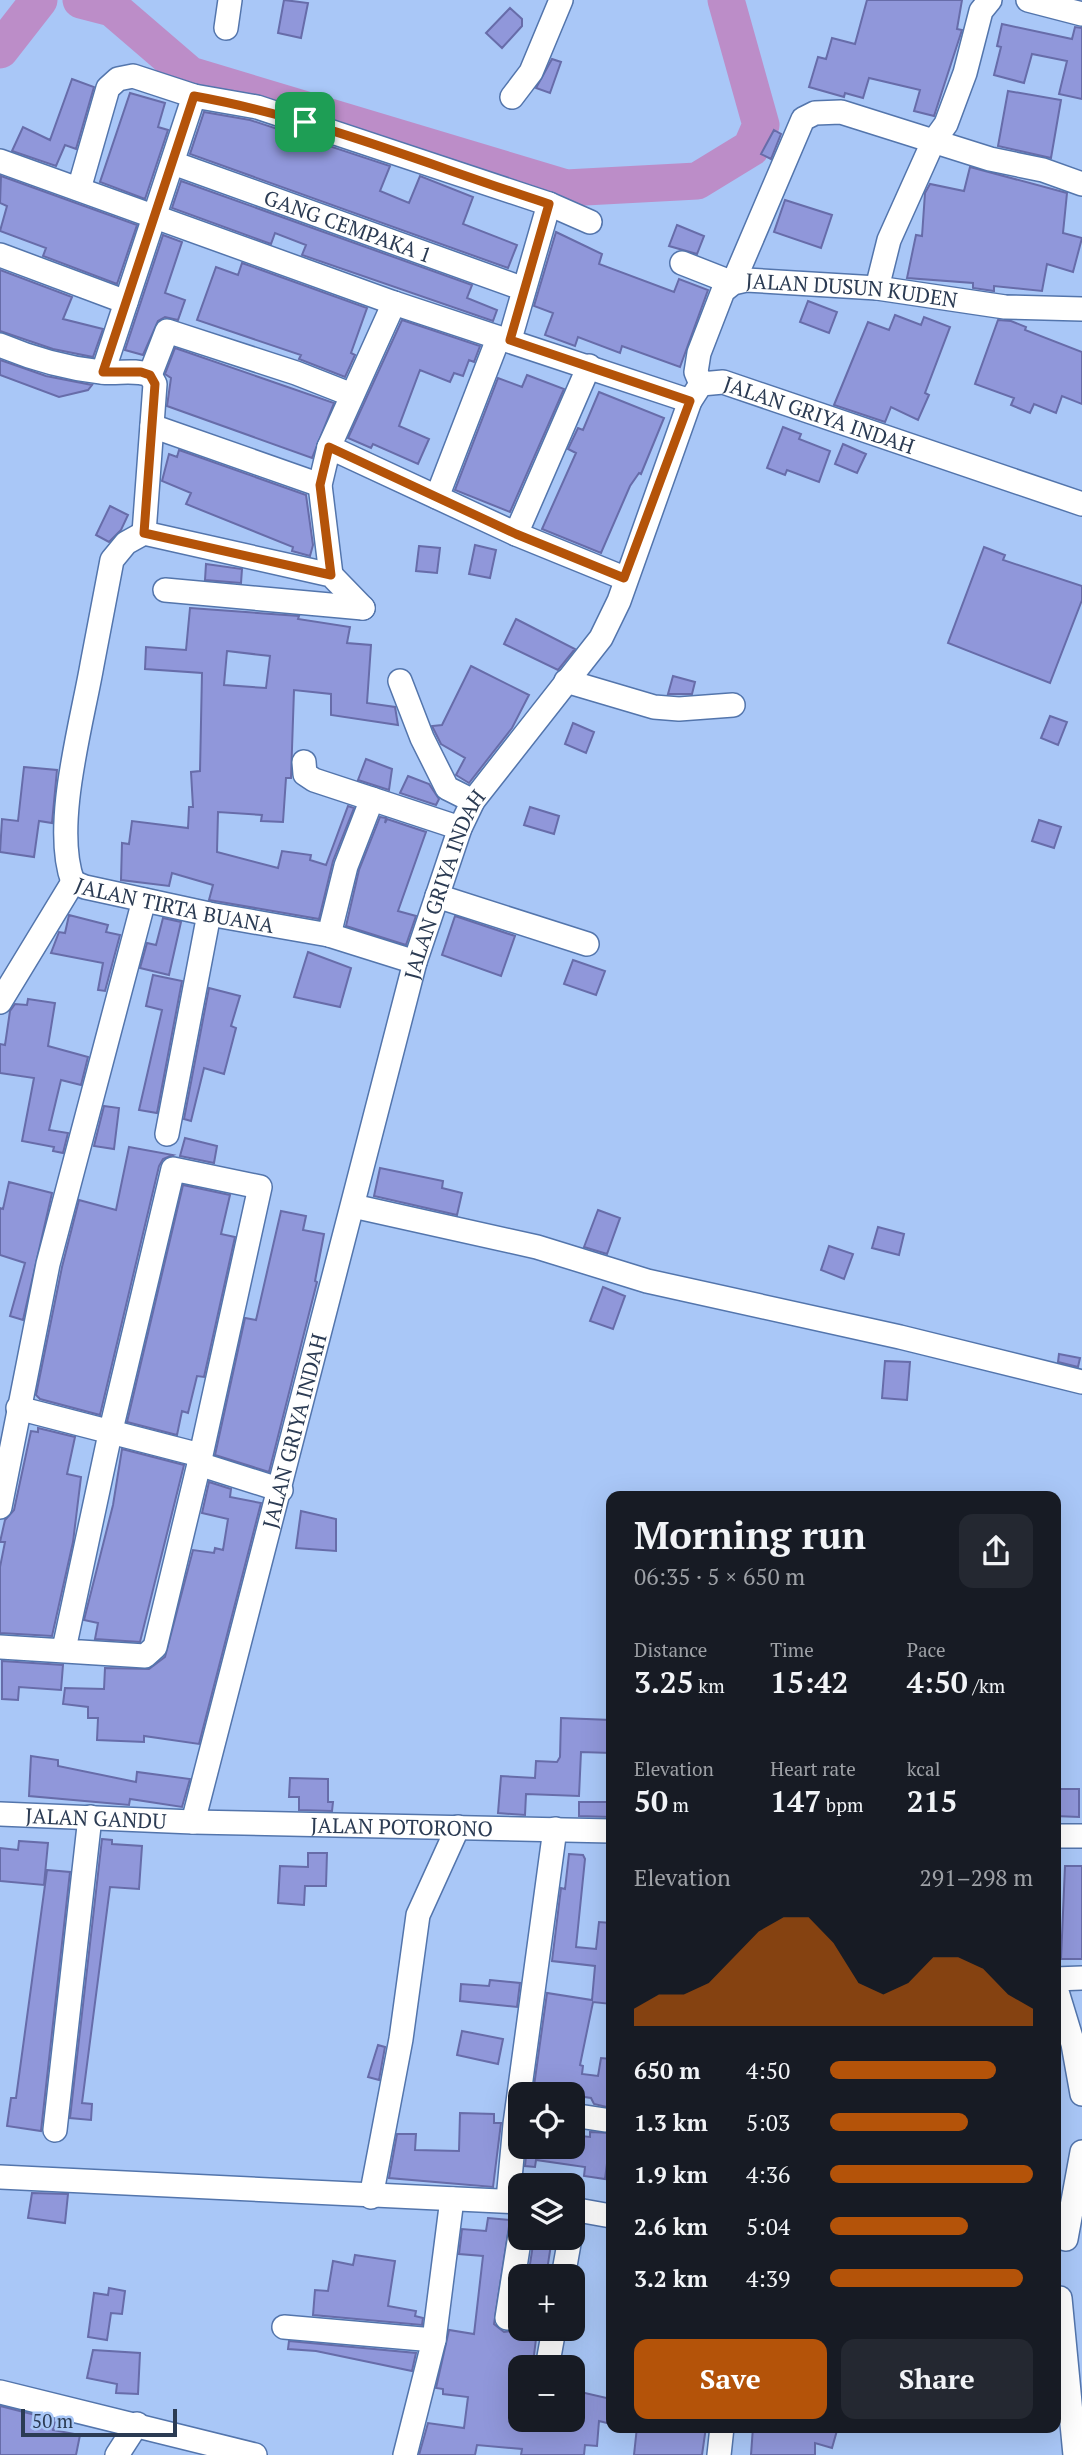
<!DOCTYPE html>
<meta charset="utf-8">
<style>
:root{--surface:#171b24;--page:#242831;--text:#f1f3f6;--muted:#9ea1a6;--accent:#b45309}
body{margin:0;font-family:"PT Serif",serif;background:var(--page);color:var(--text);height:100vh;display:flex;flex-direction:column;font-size:26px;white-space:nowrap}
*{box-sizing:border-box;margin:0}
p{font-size:23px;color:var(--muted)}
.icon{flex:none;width:38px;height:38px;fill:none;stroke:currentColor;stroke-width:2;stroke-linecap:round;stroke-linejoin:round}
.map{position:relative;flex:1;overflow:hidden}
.sheet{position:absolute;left:606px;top:1491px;width:455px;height:942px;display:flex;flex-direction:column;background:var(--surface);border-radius:14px;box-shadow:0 7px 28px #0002}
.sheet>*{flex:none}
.fabs{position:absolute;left:508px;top:2082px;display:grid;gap:14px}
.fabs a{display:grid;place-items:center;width:77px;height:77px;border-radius:14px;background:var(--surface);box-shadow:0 7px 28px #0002;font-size:35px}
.scale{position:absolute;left:21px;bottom:18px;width:156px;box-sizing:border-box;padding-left:7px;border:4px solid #2b3b53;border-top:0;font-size:19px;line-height:24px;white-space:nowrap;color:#2b3b53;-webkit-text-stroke:5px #a9c7f7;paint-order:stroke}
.pin{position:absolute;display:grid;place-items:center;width:60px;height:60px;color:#fff;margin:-30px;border-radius:14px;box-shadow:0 4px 10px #0006}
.round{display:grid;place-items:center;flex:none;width:74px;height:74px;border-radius:14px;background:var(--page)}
.overview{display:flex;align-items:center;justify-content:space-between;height:119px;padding:0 28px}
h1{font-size:38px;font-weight:700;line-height:52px}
.stats{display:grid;grid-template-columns:repeat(3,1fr);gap:10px;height:119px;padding:7px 28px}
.stats div{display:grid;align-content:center}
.stats b{font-size:30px;font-weight:700}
.stats small{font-size:19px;font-weight:400}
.stats p{font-size:19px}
.chart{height:196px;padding:14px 28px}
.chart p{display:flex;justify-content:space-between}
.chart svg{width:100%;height:126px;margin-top:7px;fill:var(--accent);opacity:.7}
.button{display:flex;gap:14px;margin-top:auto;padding:14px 28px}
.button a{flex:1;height:80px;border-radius:14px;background:var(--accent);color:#fff;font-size:28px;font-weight:700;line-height:80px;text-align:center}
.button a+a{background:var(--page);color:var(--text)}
ul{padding:0 28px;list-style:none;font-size:23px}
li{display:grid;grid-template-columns:112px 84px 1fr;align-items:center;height:52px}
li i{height:18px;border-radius:9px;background:var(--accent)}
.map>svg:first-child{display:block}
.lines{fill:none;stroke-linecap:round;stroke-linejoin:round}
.river{stroke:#bc8dc8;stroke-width:37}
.building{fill:#9097da;stroke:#676ca9;stroke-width:2;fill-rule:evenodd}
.minor-casing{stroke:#5375ac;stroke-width:26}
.minor{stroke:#fff;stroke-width:23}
.route-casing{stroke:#fff;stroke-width:14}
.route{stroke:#b45309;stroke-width:9}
.labels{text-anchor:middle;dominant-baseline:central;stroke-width:5;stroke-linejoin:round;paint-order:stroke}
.street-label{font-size:21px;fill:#2b3b53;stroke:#a9c7f7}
</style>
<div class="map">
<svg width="1082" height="2455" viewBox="0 0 1082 2455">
<rect width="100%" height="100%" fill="#a9c7f7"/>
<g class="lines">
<path class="river" d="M81,0L112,8L190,75L566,188L697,181L751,148L761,125L726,0
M0,50L39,0"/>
</g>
<path class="building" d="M284,0L308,3L301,38L278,33Z
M867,0H962L957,29L962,30L934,116L914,111L920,90L869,78L863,98L845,93L844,97L809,87L818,57L826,59L832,38L855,44Z
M510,8L522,19V26L502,48L486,33Z
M1002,24L1072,39L1075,27L1082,28V99L1059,94L1067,61L1032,54L1024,83L994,75L1001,47L997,46Z
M552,59L561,62L550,93L536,88Z
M72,79L94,87L76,149L65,145L56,166L12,151L23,127L50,140Z
M1008,91L1061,100L1051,158L998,146Z
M130,93L165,103L158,127L168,130L145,199L100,182Z
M204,112L250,120L390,166L380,191L409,203L420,176L473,197L463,224L517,245L508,268L190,154Z
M774,130L781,134L771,159L761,154Z
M970,167L1067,193L1063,233L1082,238L1073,272L1047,264L1042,291L994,286V291L973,288V283L907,278L916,235L922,236L925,193L930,184L964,191Z
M1,176L137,225L117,284L43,256L46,248L0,231L7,206L0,203Z
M181,181L472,285L467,298L497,310L493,321L302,255L306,245L275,233L271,244L172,208Z
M785,200L832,215L821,248L774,232Z
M677,225L704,236L697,254L669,246Z
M556,232L602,254L599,264L674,292L679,279L708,290L680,367L622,346L620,353L578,337L575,346L545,335L553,313L534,306Z
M163,235L182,242L165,293L185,300L178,320L165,317L158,321L143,355L125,350Z
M242,263L367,308L351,353L355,355L345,377L299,359L301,355L197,320L216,267L238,275Z
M0,270L72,297L63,319L103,329L93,357L53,349L0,331Z
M808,301L837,312L829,333L800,322Z
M895,315L921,325L924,317L950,327L925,393L929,395L918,420L891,407L885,422L834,405L868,322L889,330Z
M402,320L480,346L474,362L469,360L463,376L454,373L450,382L420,370L399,426L429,439L418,464L373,444L371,448L348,438Z
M998,320L1011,321L1026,327L1025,330L1082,352V404L1062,396L1056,413L1034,404L1030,413L1011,405L1014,398L975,384Z
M175,348L334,403L312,458L167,406L171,378L165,374Z
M0,360L46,376L92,385L88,390L59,397L0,375Z
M527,375L564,389L510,512L455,490L498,378L522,387Z
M599,392L664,418L641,474L639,473L630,486L601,553L542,529L576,453L568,449L578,428L583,430Z
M783,427L801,434L799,439L830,451L819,482L787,470L785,475L767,468Z
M843,444L866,454L857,473L835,464Z
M179,450L306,495L313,545L310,556L292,551L293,547L186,504L191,493L162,481L169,454L177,457Z
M110,506L128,515L121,530L109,542L96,535Z
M475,545L496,550L490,578L469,574Z
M419,546L440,548L437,573L416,571Z
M984,547L1005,555L1003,560L1082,586V600L1050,683L948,643Z
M206,564L242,569L241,583L205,580Z
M190,608L299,616L298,619L350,627L347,643L371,645L367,703L395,707L398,725L331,715V694L294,690L291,778H286L283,822L261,821L262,815L218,812L217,852L278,868L282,851L311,855L310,860L326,865L348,806L354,808L333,861L319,919L209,900L213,885L172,873L169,886L121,880L122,843L129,844L132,821L188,828L189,807H193L191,772L200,771L202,673L145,669L146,647L186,650ZM227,651L270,656L266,688L224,685Z
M516,619L575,649L558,670L504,644Z
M471,666L529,695L512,728L469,783L456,775L465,758L441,744L432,726L442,725Z
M673,676L695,682L692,694H668Z
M1050,716L1067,722L1058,745L1041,738Z
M573,723L594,732L586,753L565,744Z
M366,759L392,769L389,790L358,780Z
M24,767L57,770L52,823L39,821L34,857L0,852L2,819L18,821Z
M408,776L429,784L439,799L436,805L400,793Z
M530,807L559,816L554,834L524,825Z
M380,817L386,818L385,823L387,819L426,832L398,911L416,916L406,945L346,926L359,870Z
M1039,820L1061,827L1054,848L1032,841Z
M69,915L108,925L106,932L120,935L105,991L98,990L103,963L51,953L59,932L65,933Z
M455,916L515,936L501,976L442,955Z
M163,918L181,922L169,975L140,968L147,943L156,945Z
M308,952L351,968L340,1007L294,997Z
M573,960L605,971L596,995L564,984Z
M153,975L182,981L157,1113L139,1110L162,1010L146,1006Z
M209,988L240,996L231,1026L236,1028L224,1074L204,1068L191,1121L184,1119Z
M28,999L55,1003L48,1046L88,1057L81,1085L61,1080L49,1130L68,1133L63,1153L53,1151L54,1147L22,1141L34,1078L0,1073V1044L5,1045L10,1011L15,1004L27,1005Z
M104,1106L119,1108L114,1149L94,1146Z
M185,1138L217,1146L214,1163L180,1156Z
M129,1147L173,1155L163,1159L159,1166L100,1415L40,1399L36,1395L62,1267L79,1200L116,1210Z
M380,1168L443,1181L442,1188L462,1193L457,1215L374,1196Z
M9,1182L52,1193L23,1320L10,1316L25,1263L0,1255V1208L3,1209Z
M183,1185L230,1195L221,1234L235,1237L204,1377L197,1376L188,1413L182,1411L177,1435L127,1422Z
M598,1210L620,1218L607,1254L584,1247Z
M281,1211L306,1216L303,1230L324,1234L315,1281L317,1282L269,1472L215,1455L245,1318L256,1320Z
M878,1227L904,1234L899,1255L872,1248Z
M829,1246L853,1254L844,1279L821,1270Z
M603,1287L625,1296L613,1329L590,1321Z
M1059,1354L1080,1358L1078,1367L1058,1362Z
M885,1361L910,1362L907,1400L882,1398Z
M38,1428L75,1437L67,1474L81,1477L73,1542L52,1636L0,1633V1567L5,1542H0L5,1520L14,1510L31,1431L38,1432Z
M122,1449L184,1465L140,1642L95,1639L98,1623L84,1620L113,1505Z
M209,1482L231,1489L230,1497L261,1503L199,1744L144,1736V1742L97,1740L98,1718H88V1707L63,1704L65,1688L104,1689L105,1668L149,1669L165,1657L193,1550L214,1553L215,1548L223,1550L228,1519L202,1513Z
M301,1511L336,1519V1551L296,1548Z
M2,1661L63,1665L61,1690L19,1687L18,1700L2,1699Z
M561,1718L611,1720V1753L581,1752L579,1796L526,1794L525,1815L498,1813L501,1776L535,1778L536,1761L557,1762L560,1757Z
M31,1756L58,1760V1766L136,1782L137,1772L190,1779L182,1807L130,1799L129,1805L29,1796Z
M290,1778L328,1779V1802H333L332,1811L299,1810V1797H289Z
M1056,1789H1079V1817L1055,1816Z
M579,1802H611V1817L579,1816Z
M102,1839L112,1840V1844L142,1846L139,1889L110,1887L82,2103L92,2104L91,2120L70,2118Z
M19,1841L48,1843L44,1885L0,1881V1848L18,1850Z
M308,1853H327L326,1886H305L304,1905L278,1903L280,1866L308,1867Z
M569,1854L583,1855L585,1859L576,1947L596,1949L599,1922L611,1923V2004L593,2002L580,2065L583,2066L582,2074L598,2076L601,2058L611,2059V2108L594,2104L591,2098L551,2092L552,2088L534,2086L547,1993L592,2000L595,1966L552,1961L561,1888L565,1889Z
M1065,1866H1082V1959H1061Z
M47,1870L70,1872L41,2131L7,2126L11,2098H16Z
M490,1980L520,1983L517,2007L460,2001L461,1984L489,1986Z
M462,2031L503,2039L498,2064L457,2055Z
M378,2045L385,2047L379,2080L368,2077Z
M460,2113L494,2114V2123H501L493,2187L389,2178L397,2134H416L415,2150L459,2151Z
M590,2132L611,2133L605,2179L584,2176L585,2167L536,2160L535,2167L525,2166L527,2147H572V2135L590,2137Z
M32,2193L68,2194L65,2223L28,2218Z
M488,2218L510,2220L494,2324L504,2332L513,2331L520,2323V2329L537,2331L533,2363L518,2362L512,2420H572V2390L611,2399V2424L599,2421L597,2446L585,2445L584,2455H521L522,2449L477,2445L475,2455H419L428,2423L464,2428L468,2397L443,2394V2389L436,2388L449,2330L474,2334L483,2256L459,2254L462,2229L486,2231Z
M534,2238H552L546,2277H528Z
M355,2255L395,2261L388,2306L416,2311L415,2316L423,2318L422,2325L313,2315L315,2290L328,2291L333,2261L353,2265Z
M109,2288L125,2291L122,2314L111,2313L107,2340L88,2337L94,2293L108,2295Z
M289,2341L416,2353L412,2371L316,2351L288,2349Z
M93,2350L140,2353L138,2394L116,2393L117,2384L87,2378Z
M0,2406L55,2420L53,2430L80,2435L76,2455H0Z
M637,2427H706L702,2455H634Z
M753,2427H838L832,2448L815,2443V2455H751Z"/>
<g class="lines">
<defs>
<g id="minor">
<path d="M1028,0L1082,14"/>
<path d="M226,28L230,0"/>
<path d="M512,97L531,72L561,0"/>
<path d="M0,161L394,303L690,401"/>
<path id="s1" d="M173,163L524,289"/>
<path d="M79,189L108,88L118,79L133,76L194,96L257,107L549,204L510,339"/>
<path d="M549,204L590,222"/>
<path d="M0,255L126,302"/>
<path d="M682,263L733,283L803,119L815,113L841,112L990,159L1043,170L1082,184"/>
<path d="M877,288L889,240L933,142L946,124L965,73L981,11L990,0"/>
<path d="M0,345C33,359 65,368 101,372C118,374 134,369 150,375L155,384L144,533"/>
<path d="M103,372L194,96"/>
<path d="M150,375L167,331L296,373L352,395"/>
<path id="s2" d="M701,384L696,372L699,353L723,291L733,283L746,280L877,288L1005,307L1082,309"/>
<path d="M152,426L320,485"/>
<path d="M329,447L516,534L624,578"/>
<path d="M437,497L498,339"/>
<path d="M516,534L589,366"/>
<path d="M331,575L320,485L329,447L394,303"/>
<path d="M165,590L363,608"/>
<path d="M400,681L422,738L447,788L473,801"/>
<path d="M566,681L654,707L679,709L733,705"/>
<path d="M304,762L305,774L314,780L460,828"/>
<path d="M73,882C52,827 82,723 92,665C99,630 105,595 112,560L126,543L144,533L331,575L363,608"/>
<path d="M437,896L587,944"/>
<path d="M329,935L346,866L372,799"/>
<path id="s3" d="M0,1002L73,882L85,887L209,914L329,935L415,962"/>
<path d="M167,1134L209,914"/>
<path d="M353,1206L537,1247L647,1281L900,1337L1082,1382"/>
<path d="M18,1408L200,1455"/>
<path d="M199,1464L281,1490"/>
<path d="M0,1507L48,1264L144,900"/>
<path d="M0,1647L145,1656L155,1647L199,1464L260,1187L173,1169L110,1434L64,1649"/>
<path id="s4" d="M0,1814L193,1822L611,1831"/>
<path id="s5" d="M193,1822L415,962L460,828L473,801L601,638L619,601L690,401L701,384L723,382L1082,504"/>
<path d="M1055,1836H1082"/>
<path d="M1055,1979L1082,1978"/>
<path d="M1055,1985L1073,2044L1082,2094"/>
<path d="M572,2115L605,2120"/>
<path d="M55,2130L90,1817"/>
<path d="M0,2177L520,2202"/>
<path d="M371,2197L401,2039L418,1915L458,1827"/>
<path d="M508,2200L515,2124L555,1829"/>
<path d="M572,2209L611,2216"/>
<path d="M1066,2239L1082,2152"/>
<path d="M563,2277L570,2238"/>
<path d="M1055,2298H1060L1075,2455"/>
<path d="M507,2318L520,2235"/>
<path d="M284,2327L434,2340"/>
<path d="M547,2368L554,2329"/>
<path d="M0,2392L255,2455"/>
<path d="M117,2455L137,2424"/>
<path d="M405,2455L434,2340L452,2199"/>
<path d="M719,2455L722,2427"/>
</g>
</defs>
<use href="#minor" class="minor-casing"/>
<use href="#minor" class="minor"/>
</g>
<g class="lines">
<defs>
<path id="route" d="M194,96C317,118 431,166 549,204L510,340L690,401L624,578L516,534L329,447L320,485L331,575L144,533L155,384L150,375L141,372H103Z"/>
</defs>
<use href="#route" class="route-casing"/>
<use href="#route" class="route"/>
</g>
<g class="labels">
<g class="street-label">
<text stroke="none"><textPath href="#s1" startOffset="186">GANG CEMPAKA 1</textPath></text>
<text stroke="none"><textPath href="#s2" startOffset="231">JALAN DUSUN KUDEN</textPath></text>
<text stroke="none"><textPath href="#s5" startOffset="1664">JALAN GRIYA INDAH</textPath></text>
<text stroke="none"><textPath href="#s5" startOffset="971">JALAN GRIYA INDAH</textPath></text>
<text stroke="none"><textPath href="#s3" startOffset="245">JALAN TIRTA BUANA</textPath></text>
<text stroke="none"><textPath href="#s5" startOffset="404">JALAN GRIYA INDAH</textPath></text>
<text stroke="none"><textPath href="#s4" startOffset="96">JALAN GANDU</textPath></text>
<text stroke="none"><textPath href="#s4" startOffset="402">JALAN POTORONO</textPath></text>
</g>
</g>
</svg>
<div class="fabs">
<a><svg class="icon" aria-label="locate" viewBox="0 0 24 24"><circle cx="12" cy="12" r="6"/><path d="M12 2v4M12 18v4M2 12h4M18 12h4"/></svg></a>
<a><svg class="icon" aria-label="layers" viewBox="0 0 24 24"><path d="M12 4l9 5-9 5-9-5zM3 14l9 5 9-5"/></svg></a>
<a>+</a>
<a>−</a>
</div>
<div class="scale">50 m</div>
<div class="pin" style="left:305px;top:122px;background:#1e9e55"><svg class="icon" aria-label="arrive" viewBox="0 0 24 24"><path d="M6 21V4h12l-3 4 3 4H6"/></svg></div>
<section class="sheet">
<div class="overview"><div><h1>Morning run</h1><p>06:35 · 5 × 650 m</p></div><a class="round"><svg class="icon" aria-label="share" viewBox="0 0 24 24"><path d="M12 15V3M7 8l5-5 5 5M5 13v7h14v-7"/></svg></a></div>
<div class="stats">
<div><p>Distance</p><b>3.25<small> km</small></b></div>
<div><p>Time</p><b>15:42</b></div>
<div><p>Pace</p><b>4:50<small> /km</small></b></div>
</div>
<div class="stats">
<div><p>Elevation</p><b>50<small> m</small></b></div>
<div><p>Heart rate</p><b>147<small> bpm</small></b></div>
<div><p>kcal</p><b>215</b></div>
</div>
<div class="chart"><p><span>Elevation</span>291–298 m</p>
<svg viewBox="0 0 160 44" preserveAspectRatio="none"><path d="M0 44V38L10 33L20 33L30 29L40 20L50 11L60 6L70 6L80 15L90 29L100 33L110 29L120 20L130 20L140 24L150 33L160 38V44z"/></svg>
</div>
<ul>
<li><b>650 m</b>4:50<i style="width:82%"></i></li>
<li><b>1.3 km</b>5:03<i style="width:68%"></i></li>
<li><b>1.9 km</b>4:36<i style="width:100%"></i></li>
<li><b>2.6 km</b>5:04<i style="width:68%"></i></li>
<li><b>3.2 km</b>4:39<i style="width:95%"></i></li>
</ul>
<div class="button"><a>Save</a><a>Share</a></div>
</section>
</div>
